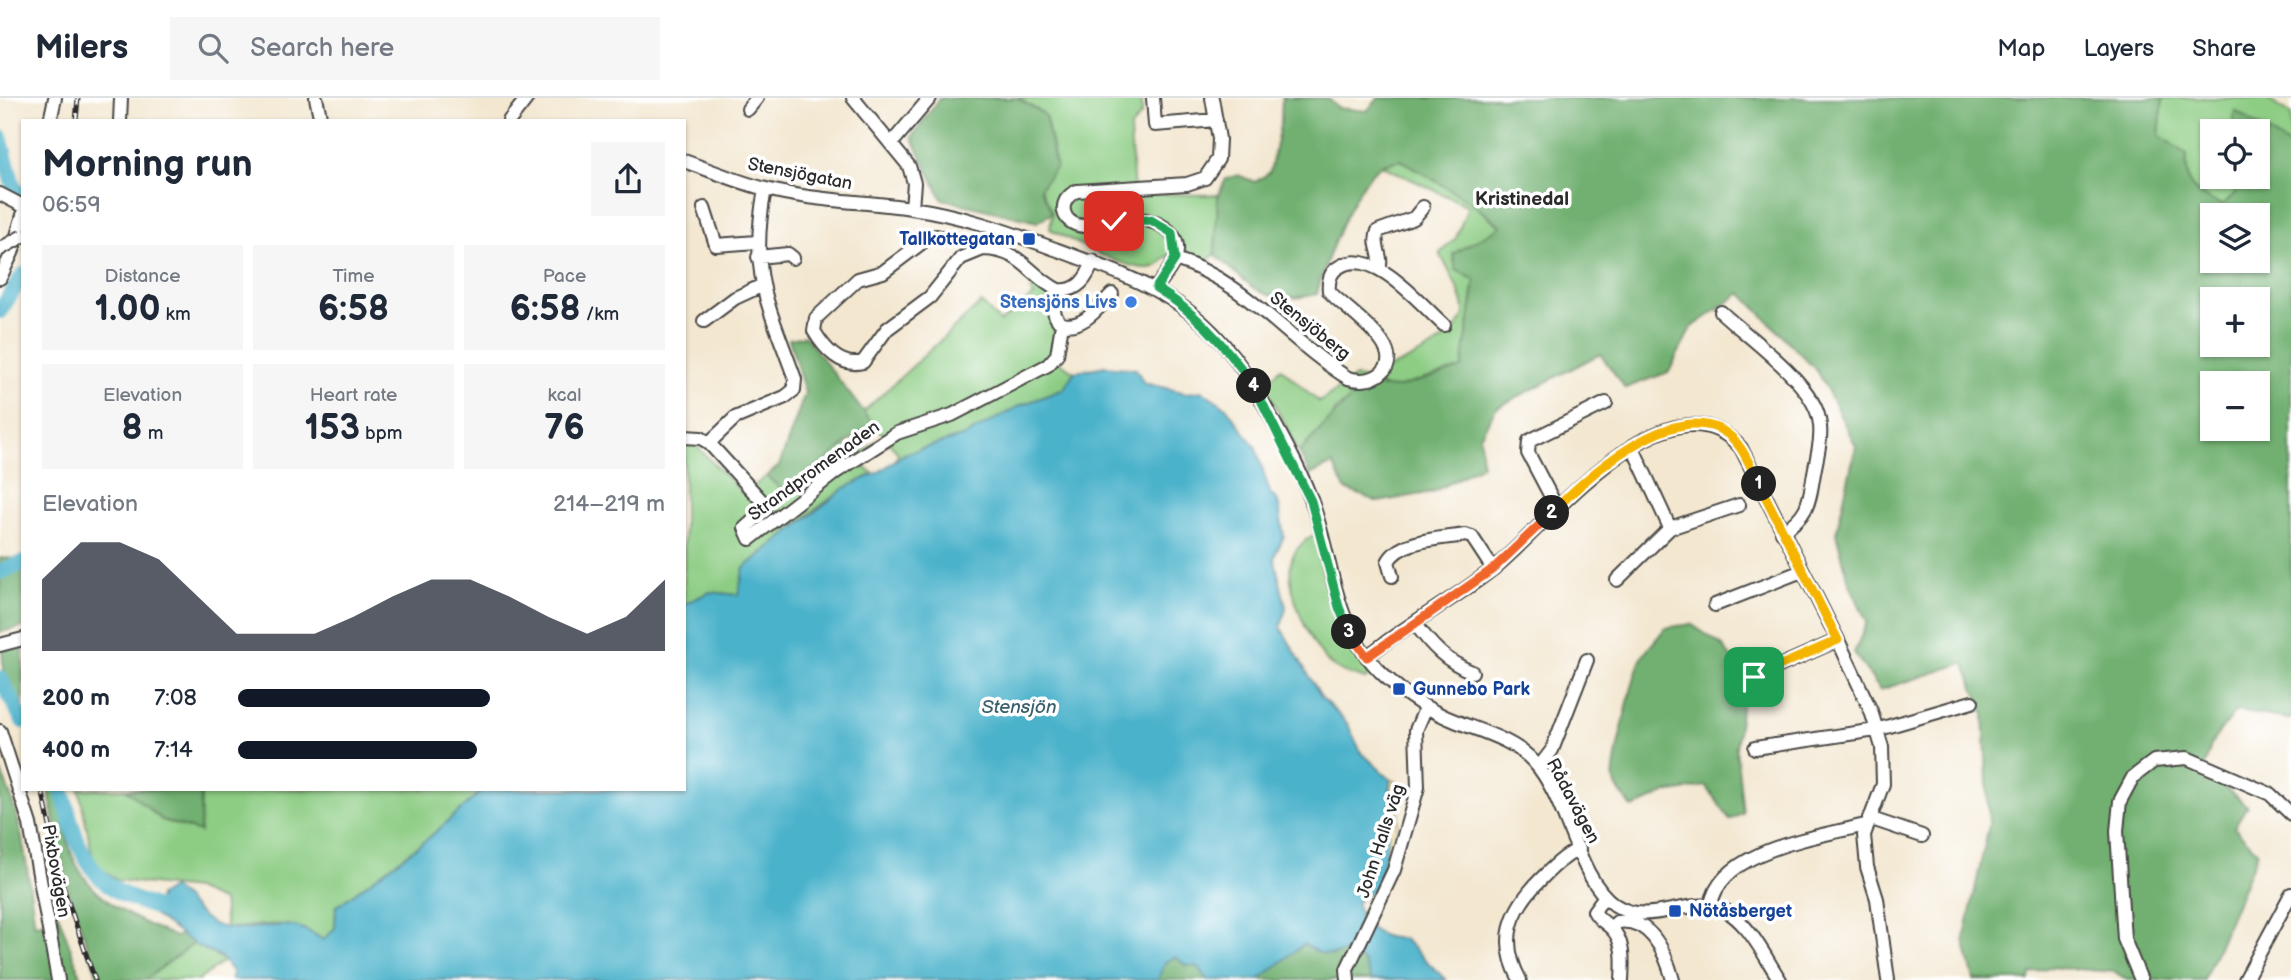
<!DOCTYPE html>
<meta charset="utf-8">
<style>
:root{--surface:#fff;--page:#f6f6f7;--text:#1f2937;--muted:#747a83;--line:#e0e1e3;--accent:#111827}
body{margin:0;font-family:"Balsamiq Sans",sans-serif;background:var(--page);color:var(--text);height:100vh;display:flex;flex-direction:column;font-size:26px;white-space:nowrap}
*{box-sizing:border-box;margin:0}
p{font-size:23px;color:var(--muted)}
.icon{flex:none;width:38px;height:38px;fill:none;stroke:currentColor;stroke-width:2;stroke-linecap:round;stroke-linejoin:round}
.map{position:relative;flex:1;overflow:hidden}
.details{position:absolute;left:21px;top:21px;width:665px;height:672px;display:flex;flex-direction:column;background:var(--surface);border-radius:0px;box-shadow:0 2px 5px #0004}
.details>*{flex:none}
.tools{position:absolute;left:2200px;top:21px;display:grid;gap:14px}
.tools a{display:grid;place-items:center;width:70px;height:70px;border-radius:0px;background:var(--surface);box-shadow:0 2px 5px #0004;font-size:35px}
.pin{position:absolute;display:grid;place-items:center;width:60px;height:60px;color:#fff;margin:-30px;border-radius:14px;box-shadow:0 4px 10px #0006}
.km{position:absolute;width:35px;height:35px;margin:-18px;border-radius:50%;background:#222;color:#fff;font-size:19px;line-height:35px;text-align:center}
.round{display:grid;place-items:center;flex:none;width:74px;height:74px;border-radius:0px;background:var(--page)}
.overview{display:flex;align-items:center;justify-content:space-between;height:119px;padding:0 21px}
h1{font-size:38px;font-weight:600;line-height:52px}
.figures{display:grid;grid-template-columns:repeat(3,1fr);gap:10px;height:119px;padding:7px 21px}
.figures div{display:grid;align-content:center;border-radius:0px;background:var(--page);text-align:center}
.figures b{font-size:35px;font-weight:600}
.figures small{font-size:19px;font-weight:400}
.figures p{font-size:19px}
.chart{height:196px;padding:14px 21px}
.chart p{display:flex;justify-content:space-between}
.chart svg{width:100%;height:126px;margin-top:7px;fill:var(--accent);opacity:.7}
ul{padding:0 21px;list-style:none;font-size:23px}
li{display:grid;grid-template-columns:112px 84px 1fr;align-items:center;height:52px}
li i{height:18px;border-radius:9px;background:var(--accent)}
header{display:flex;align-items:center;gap:42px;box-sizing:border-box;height:98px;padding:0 35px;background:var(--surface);border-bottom:2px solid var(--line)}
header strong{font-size:33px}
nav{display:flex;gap:38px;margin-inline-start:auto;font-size:24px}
.search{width:490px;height:63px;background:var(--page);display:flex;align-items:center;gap:18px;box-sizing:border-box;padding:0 24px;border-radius:0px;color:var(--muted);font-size:26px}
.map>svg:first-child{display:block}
.green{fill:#8ccc83;stroke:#5c7c57;stroke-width:2}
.forest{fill:#71b071;stroke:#4e6e4e;stroke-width:2;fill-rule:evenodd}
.sand{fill:#eeda9e;stroke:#8c8264;stroke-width:2}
.water{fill:#4cb2cb;stroke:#3c6e7b;stroke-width:2}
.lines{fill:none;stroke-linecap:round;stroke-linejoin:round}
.river{stroke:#4cb2cb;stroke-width:16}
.minor-casing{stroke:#494744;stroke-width:16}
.minor{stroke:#fff;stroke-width:12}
.rail-casing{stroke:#2b2b2b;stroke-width:5}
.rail{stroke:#fff;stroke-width:2.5;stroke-dasharray:8;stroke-linecap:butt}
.minor-bridge-casing{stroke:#494744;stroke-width:16;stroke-linecap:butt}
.minor-bridge{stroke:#fff;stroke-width:12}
.split-1-casing{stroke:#fff;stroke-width:14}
.split-2-casing{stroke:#fff;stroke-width:14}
.split-3-casing{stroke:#fff;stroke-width:14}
.split-4-casing{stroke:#fff;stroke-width:14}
.split-5-casing{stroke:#fff;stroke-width:14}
.split-1{stroke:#f5b400;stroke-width:9}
.split-2{stroke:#f5b400;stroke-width:9}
.split-3{stroke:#f0652b;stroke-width:9}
.split-4{stroke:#22a559;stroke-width:9}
.split-5{stroke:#22a559;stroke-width:9}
.transit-dot{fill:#1a4fb4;stroke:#fff;stroke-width:2.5}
.shop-dot{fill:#3f7fe0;stroke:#fff;stroke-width:2.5}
.labels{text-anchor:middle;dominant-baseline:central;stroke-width:7;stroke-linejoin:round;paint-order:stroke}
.street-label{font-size:18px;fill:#2b2b2b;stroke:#fff}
.transit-label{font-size:18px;font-weight:bold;fill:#164399;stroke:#fff;text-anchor:start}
.shop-label{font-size:18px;font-weight:bold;fill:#366cbe;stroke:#fff;text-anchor:end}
.neighbourhood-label{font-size:19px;font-weight:bold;fill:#2b2b2b;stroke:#fff}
.water-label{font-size:19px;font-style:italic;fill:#38616b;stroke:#fff}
</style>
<header>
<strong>Milers</strong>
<div class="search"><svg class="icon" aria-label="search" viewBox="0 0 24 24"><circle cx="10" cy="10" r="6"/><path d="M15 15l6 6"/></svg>Search here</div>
<nav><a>Map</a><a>Layers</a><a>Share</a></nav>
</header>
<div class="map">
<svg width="2291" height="882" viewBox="0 0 2291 882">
<rect width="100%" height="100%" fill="#fff"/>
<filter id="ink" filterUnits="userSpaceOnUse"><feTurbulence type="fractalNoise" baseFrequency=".0143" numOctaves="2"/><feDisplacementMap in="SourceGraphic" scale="14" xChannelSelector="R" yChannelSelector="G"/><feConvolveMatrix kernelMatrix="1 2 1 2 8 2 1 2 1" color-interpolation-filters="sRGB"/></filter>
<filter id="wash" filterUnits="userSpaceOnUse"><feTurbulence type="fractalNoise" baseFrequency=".00686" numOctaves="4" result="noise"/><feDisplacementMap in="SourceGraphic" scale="28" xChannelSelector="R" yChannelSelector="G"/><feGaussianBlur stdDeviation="1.57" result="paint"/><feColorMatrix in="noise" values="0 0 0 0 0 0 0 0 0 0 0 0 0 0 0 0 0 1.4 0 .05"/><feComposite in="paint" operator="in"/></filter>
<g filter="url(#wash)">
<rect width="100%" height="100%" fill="#f3e7d0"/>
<path class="green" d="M1017,0H1142V16L1130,31L1134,96L1218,97L1215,156L1207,164L1185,156L1166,159C1161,165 1157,170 1148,170C1125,171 1072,143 1050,131L1052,115L1040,90L1056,69L1045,17Z
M2163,0H2265L2291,16V49L2235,13L2232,33H2212V79H2233L2236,95L2222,107L2197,97L2159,37Z
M1401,62L1469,103L1501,129L1475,181L1462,270L1396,290L1375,288L1336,311L1331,322L1299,354L1264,286L1281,270L1319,304L1355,279L1364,281C1387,271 1466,242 1464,211C1462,194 1447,171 1440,155L1456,140L1468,108L1381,67Z
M1039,187L1049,197L1048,208L1055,229L1053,259L1074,274L1064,291L1019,308L965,338L904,356L895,363L898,355L889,345L860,365L874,376L845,390L813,413L744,470L738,497L710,494L684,506V335L743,396L767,378L786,395L845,346L855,359L884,338L862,315L981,205L1000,224L1034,198L1030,192Z
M1315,436C1327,486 1337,533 1370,574L1366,581C1356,578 1344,575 1335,570C1312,556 1281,483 1293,458C1297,449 1306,441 1315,436Z
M79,691H126L162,722L200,734L201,691H484L430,739L336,809L335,830L323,842C293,819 262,827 226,831L223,803L195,791L117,782L94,766Z
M194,845L224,863L199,882H145Z"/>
<path class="forest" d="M940,0H1017L1045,17L1056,69L1040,90L1052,115L1037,124L942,101L912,39Z
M1282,0H1328L1338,10L1367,13L1378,0H2163L2159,37L2187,57C2185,91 2192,94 2222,107L2236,95L2233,79H2258V33H2232L2235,13L2291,49V621L2236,613L2212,644L2204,671L2247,708L2234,729L2258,754L2204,882H2127L2115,874L2049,869L2030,876L2029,882H1974L1964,842L1989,727L1984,615L1964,565L1880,592L1854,555L1867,524L1849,484L1836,435L1856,348L1818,274L1741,195L1691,230L1669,274L1625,290L1600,256L1496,310L1480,338L1482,367L1433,394L1378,404L1345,391L1333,366L1310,377L1299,354L1354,296L1375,288L1396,290L1462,270L1475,182L1456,172L1453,156L1501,128L1469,103L1401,62C1395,63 1385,64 1380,68C1355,84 1324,166 1317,196C1264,209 1252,189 1215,156L1218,97L1226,81L1238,77L1255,84L1270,74L1281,23ZM2212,117H2258V163H2212ZM2212,201H2258V247H2212ZM2212,285H2258V331H2212Z
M805,238L872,325L785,395L767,378L779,368L805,295L789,241Z
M0,460L23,461V529L0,534Z
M1691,526L1723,548L1745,580L1736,650L1743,715L1730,722L1706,688L1666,695L1633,710C1627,703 1618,693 1614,684C1610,673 1634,573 1642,560C1648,549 1658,540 1665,530Z
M23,546V615L4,575L2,552Z
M0,672C24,722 27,773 35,827L58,816L82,882H0Z
M48,691H59C63,711 64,732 70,751C84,798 134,822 176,839L182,835L194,845L145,882H99L67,788Z
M126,691H201L200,734L162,722Z
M1303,846L1332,858L1345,854L1363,863L1372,882H1259Z
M1175,859L1186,867L1199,869L1208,882H1158L1165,864Z"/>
<path class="sand" d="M1390,681L1399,685L1398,726L1390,758L1385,760L1391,701Z"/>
<path class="water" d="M1105,268L1136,271L1144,285L1187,295L1202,293L1226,309L1256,350L1270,395L1278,403L1284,438L1274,459L1286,509L1281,530L1322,600L1347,625L1361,654L1390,681C1392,712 1389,763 1374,791C1371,796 1362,800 1356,804C1363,828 1377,842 1403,840L1446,882H1372L1363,863L1346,854C1327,860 1319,856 1304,846L1259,882H1208L1199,869L1186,867L1175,859L1165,864L1158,882H231L233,875L220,858L197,848L155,818L159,798L172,790C190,801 202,828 228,830C267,835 285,814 323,842L335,830L336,809L430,739L484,691H684V506L710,494L738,497L744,470L845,390L879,374L904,356L965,338L1019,308L1064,291L1074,274Z"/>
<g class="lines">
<path class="river" d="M0,39L13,87L23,103
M0,213L23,177
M0,474L23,465
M0,580L23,623
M62,691C74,737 83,780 131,800C146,807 161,810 176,818"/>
</g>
</g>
<g filter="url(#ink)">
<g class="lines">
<defs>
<path id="minor" d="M316,0L321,23
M853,0L909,68L914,85L912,110
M1153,0L1155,27L1216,22
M748,11L757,0
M50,23L55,0
M120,23L121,0
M509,23L527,0
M891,46L930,0
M684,63C710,72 735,83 762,90C811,103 862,103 911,110C962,117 1008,134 1055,151C1157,188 1210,207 1265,308C1283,341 1302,374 1314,410C1335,473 1333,531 1386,579C1406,598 1430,613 1455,623C1483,634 1514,642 1534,664C1568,701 1576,780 1615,807C1653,832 1697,791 1731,816C1752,831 1766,861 1780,882
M0,96L23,108
M704,110L716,147L757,144
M936,138L974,145L983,151L961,160L930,199L887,231L863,264C841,270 824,250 814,233L816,220L858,181L883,174L928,140Z
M983,151C1023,152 1028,177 1058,192
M758,159L788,156L793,160
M1175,161C1244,182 1288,243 1348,280C1358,283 1371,283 1380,276C1412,251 1342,210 1329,193C1328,183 1330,174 1339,169C1373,147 1421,207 1444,227
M1093,163C1087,181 1078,194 1058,192C1054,205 1050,217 1062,226C1083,231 1098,210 1112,196
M1379,171C1384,158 1372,147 1378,133L1414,120L1423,109
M0,180L12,155L23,117
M1156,190C1162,181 1170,172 1174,163C1188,133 1151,118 1127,121C1113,122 1098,128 1084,128C1061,127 1056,102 1077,93L1187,86L1205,80L1218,61L1219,41L1212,0
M1721,214C1749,240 1812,284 1819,321C1823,338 1817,358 1814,375C1809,405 1809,416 1782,434
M704,223L735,200L761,188
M684,339L701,340L709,345L761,402L764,413L745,430L750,441L836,374L897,335L952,317L1048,267L1057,257L1062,226
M709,345L735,320L785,299L794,292L795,281C767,203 749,176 765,91
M1632,348L1670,430L1739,407
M1557,410L1528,355L1529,343L1606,305
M1392,478L1388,464C1399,441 1442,441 1465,437L1472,439L1493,471
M1617,482L1670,430
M1715,507L1802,473
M1415,525C1432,549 1446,563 1472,574
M0,547L23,541
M1367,559C1406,526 1454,502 1494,470C1546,429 1669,268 1741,350L1838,542L1871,613L1882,649L1883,686L1864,737L1867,769L1877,801L1888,882
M1754,579L1838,542
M0,633L30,726L58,882
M1755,650L1876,632L1972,604
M1539,669L1552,652L1587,562
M1869,720L1922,738
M1605,798L1594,813C1598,821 1603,823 1610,829C1625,842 1623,864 1622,882
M1711,807C1720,751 1819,739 1865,727
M1611,830L1617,824C1651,819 1666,856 1673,882
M1348,882L1347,871L1394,772L1418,689L1416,632L1426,609
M1520,882C1498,842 1511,811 1541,781C1553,769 1564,758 1579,751
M2141,882L2124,841L2117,733L2120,703L2133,679L2154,663L2187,660L2270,696L2291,716
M2245,882L2291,796"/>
</defs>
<use href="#minor" class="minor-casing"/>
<use href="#minor" class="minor"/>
<defs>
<path id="rail" d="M76,23L78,0
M42,691L63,789L95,882"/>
</defs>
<use href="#rail" class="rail-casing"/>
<use href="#rail" class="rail"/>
<defs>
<path id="minor-bridge" d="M0,151L23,138"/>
</defs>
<use href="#minor-bridge" class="minor-bridge-casing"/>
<use href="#minor-bridge" class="minor-bridge"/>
</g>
</g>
<g class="lines" filter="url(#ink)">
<defs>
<path id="split-1" d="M1754,579L1838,542L1759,386"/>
<path id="split-2" d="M1552,415C1585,379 1671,303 1723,333C1742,344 1750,368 1759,386"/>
<path id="split-3" d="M1349,534L1367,559L1493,471L1552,415"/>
<path id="split-4" d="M1254,288L1311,403L1339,509L1349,534"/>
<path id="split-5" d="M1114,123L1151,122L1172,135L1175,161L1156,190C1196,214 1227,249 1254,288"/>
</defs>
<use href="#split-1" class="split-1-casing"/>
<use href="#split-2" class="split-2-casing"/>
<use href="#split-3" class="split-3-casing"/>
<use href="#split-4" class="split-4-casing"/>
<use href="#split-5" class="split-5-casing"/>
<use href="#split-1" class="split-1"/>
<use href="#split-2" class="split-2"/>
<use href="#split-3" class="split-3"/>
<use href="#split-4" class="split-4"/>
<use href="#split-5" class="split-5"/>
</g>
<g class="transit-dot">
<rect x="1022" y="134" width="14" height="14" rx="3.5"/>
<rect x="1392" y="584" width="14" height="14" rx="3.5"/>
<rect x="1668" y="806" width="14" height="14" rx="3.5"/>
</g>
<circle class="shop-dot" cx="1131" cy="204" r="7"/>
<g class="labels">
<g class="street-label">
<text transform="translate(800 76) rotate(11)">Stensjögatan</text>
<text transform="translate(1310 228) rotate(39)">Stensjöberg</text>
<text transform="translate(814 373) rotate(-36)">Strandpromenaden</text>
<text transform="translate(1573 703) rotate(62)">Rådavägen</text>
<text transform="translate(1381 743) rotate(-72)">John Halls väg</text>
<text transform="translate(56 773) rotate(80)">Pixbovägen</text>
</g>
<g class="transit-label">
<text x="1015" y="141" text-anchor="end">Tallkottegatan</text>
<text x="1413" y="591">Gunnebo Park</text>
<text x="1689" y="813">Nötåsberget</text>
</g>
<g class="shop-label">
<text x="1117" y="204">Stensjöns Livs</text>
</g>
<g class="neighbourhood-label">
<text x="1522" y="101">Kristinedal</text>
</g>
<g class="water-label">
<text x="1019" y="609">Stensjön</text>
</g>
</g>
</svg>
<div class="tools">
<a><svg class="icon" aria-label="locate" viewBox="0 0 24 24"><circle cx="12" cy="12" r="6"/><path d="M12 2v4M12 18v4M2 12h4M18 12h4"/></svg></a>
<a><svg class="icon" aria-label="layers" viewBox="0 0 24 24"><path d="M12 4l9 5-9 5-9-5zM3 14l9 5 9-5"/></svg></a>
<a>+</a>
<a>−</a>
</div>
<div class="pin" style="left:1754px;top:579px;background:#1e9e55"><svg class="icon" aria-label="arrive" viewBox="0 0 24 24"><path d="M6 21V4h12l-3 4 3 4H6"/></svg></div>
<div class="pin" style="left:1114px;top:123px;background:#d93025"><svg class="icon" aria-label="check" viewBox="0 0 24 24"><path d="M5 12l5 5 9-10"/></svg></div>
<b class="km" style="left:1759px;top:386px">1</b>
<b class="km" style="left:1552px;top:415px">2</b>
<b class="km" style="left:1349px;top:534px">3</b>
<b class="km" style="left:1254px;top:288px">4</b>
<section class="details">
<div class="overview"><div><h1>Morning run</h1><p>06:59</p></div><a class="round"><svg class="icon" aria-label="share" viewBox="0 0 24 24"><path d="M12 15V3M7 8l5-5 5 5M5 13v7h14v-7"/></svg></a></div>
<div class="figures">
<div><p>Distance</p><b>1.00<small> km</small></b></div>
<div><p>Time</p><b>6:58</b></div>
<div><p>Pace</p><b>6:58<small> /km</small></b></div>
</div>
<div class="figures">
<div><p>Elevation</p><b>8<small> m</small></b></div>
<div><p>Heart rate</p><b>153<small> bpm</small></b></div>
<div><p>kcal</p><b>76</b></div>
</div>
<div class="chart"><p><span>Elevation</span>214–219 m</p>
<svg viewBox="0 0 160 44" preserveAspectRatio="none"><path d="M0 44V19L10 6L20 6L30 12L40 25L50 38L60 38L70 38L80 32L90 25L100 19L110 19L120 25L130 32L140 38L150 32L160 19V44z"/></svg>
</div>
<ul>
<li><b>200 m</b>7:08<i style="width:59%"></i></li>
<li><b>400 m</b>7:14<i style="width:56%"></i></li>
</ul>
</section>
</div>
